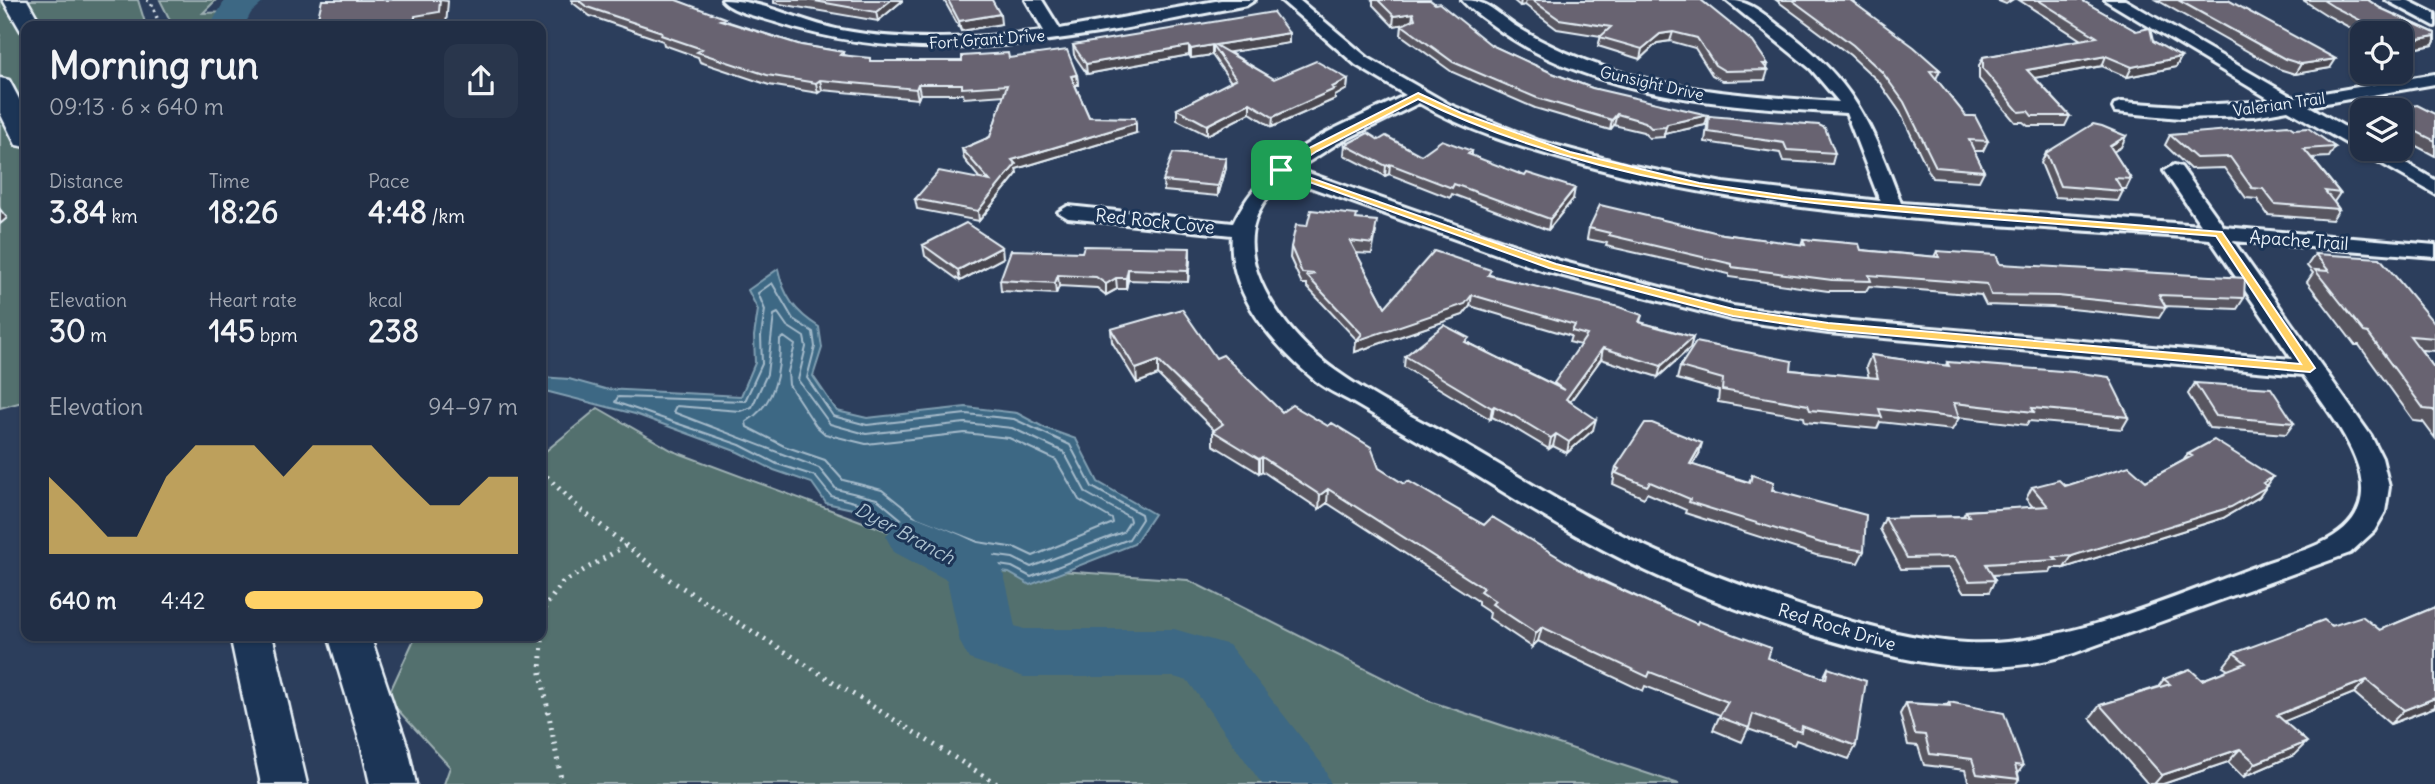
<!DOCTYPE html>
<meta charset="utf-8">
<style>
:root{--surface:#212e45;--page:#29364c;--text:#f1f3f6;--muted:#a2a8b3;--line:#3e4a5e;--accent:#ffd166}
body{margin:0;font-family:Delius,sans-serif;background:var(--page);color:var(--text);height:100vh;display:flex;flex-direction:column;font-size:26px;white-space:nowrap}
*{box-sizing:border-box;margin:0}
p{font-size:23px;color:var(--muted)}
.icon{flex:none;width:38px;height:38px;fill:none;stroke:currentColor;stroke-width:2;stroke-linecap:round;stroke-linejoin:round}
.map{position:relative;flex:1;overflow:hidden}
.panel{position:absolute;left:21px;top:21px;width:525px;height:620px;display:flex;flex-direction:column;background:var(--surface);border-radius:14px;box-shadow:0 2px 5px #0004,0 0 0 2px var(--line)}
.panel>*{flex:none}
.controls{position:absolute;left:2350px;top:21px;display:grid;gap:14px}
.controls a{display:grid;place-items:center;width:63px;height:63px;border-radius:14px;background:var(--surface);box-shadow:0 2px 5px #0004,0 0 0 2px var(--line);font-size:35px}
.pin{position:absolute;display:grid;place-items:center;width:60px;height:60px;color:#fff;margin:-30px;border-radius:14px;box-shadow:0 4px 10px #0006}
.round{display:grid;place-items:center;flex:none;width:74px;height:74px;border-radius:14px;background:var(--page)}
.overview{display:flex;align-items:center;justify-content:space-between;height:119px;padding:0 28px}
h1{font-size:38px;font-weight:800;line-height:52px}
.metrics{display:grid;grid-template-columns:repeat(3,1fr);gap:10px;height:119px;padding:7px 28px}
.metrics div{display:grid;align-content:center}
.metrics b{font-size:30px;font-weight:800}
.metrics small{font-size:19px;font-weight:400}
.metrics p{font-size:19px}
.chart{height:196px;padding:14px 28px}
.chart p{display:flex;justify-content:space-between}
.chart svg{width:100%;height:126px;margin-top:7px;fill:var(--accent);opacity:.7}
ul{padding:0 28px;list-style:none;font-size:23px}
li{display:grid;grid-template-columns:112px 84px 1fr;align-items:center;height:52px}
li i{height:18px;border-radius:9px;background:var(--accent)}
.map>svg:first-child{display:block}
.green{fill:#53706e;stroke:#9eb0b3;stroke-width:2}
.water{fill:#3d6884;stroke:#819fb2;stroke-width:2}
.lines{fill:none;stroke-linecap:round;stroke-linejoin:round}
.shore{stroke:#a4baca;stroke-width:2}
.river{fill:#3d6884;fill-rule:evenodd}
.street-casing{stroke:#e8f1f8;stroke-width:6}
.secondary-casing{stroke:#e8f1f8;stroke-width:5}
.path-far1{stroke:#e8f1f8;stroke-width:3.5;stroke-dasharray:2 4.5;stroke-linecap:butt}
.path{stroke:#e8f1f8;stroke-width:5;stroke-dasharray:2 6;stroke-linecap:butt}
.street{fill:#1d3557;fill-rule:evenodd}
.secondary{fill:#1d3557;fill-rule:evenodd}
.wall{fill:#595661;stroke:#e8f1f8;stroke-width:2}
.shaded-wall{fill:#48464f;stroke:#e8f1f8;stroke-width:2}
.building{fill:#676471;stroke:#e8f1f8;stroke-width:2}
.route{fill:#ffd166;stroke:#fff;stroke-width:2;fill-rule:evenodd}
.labels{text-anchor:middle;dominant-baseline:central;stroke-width:6;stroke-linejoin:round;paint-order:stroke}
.far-street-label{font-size:16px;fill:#e8f1f8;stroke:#1d3557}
.street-label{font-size:18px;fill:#e8f1f8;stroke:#1d3557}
.water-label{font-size:19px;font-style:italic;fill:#acc1cf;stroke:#1d3557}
</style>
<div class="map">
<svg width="2435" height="784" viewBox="0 0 2435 784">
<rect width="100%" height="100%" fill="#2c3e5c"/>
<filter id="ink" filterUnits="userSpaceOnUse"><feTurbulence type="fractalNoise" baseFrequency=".0143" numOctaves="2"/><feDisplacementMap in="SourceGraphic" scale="14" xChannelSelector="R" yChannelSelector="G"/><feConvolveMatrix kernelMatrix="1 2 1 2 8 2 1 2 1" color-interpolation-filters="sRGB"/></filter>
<g filter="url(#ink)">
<path class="green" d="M0,0H138L146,26H26V401L0,408Z
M160,0H216L203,13L233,12L240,26H173Z
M598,408L673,451L890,532L1061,571L1188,580L1429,701L1679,784H444L450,767L387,698L416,635H541V455Z"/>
<path class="water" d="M778,269C784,297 795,312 819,327L822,348L813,376L837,411L867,418L966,407L1017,413L1045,428L1076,439L1098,482L1154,514L1134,544L1030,585L1009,573L972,568L903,541L870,513L826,503L812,483L774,470L738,452L635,414L541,390V377L569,379L605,389L741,396L755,363L754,336L758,310L748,290Z"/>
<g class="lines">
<path class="shore" d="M772,283L793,319L813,332L815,347L807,378L833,416L867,425L966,414L1014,419L1070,445L1092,487L1141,514L1142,519L1129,539L1031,577L1012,567L973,561L908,535L873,507L831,496L815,476L777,464L740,445L615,402L618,397L745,401L762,364L761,336L765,310L758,293Z
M778,313L787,326L804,337L806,347L798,380L830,424L866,434L965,423L1012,428L1064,452L1086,493L1129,517L1130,521L1123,532L1031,567L1013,558L975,553L912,528L877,499L836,489L819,468L673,412L676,406L740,411L752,407L767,374L774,315Z
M784,337L795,345L788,372L789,385L816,426L825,434L866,444L965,433L1009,438L1056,460L1079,500L1112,519L1113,523L1033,556L1016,548L978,542L917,518L882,490L843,480L825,460L784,446L747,427L746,422C776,404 780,372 780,340Z"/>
<path class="river" d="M225,0H266L251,13L244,26H210Z
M913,516C930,522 981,542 992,553C1007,569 1010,605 1015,626L1024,629H1174L1229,645L1322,764L1331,784H1262L1188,681L1174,677H1024L969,659L960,642L947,580L894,552L886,537L894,522Z"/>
<defs>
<path id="street" d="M722,0C763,0 800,22 841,30C908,43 977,38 1044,31L1026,0H1042L1060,29L1221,0H1255L1247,5C1091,35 931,74 775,22C760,17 732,12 722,0Z
M1281,0H1299L1368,58L1450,105L1539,141L1628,165L1723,183L1880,201L1846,113C1726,106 1590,99 1491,24C1481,16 1469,9 1462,0C1489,0 1495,13 1517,27C1546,45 1578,59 1610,69C1684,92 1762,97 1839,102L1811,69L1726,0C1750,0 1763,14 1782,28C1854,81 1870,121 1901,203L2201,225L2164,171L2174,165L2181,167L2224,227L2435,245V257L2233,241L2371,436L2382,458L2389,487L2385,512L2374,531L2350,553L2074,653C2020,670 1968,671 1912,660C1817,643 1690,595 1604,550C1549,522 1497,487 1444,456C1415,439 1386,422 1357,405C1344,397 1328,391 1316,381C1274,346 1227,293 1232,235L1068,218L1058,212L1068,206L1233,223C1269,149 1337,129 1406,95L1356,65ZM1419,103C1467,131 1523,148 1577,163C1781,221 1999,223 2210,239L2292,359L1828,319L1733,306L1560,261L1297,169L1338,143ZM1285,178L1544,271L1733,320L1828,333L2303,375C2333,419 2400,494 2334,536C2312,550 2281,557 2257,566C2172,598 2057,648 1967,643C1915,640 1863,626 1813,610C1749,589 1684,566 1624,536C1570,509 1519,476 1467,446C1424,422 1376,400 1336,371C1295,343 1237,274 1255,221C1261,203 1272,192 1285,178Z
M2105,0H2125L2294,98L2435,74V84L2309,106L2362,137V149H2382L2435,180V194L2288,110L2254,116L2180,118L2115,112L2113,108L2115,104L2122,102L2180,106L2273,101Z
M2386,0H2407L2435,14V26Z"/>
<path id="secondary" d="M3,0H27L42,26H26V32L21,31Z
M0,78L9,80L26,112V147L16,145L0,113Z
M230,635H272L307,784H261Z
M328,635H370L408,748L416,784H370L362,748Z"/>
</defs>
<use href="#street" class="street-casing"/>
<use href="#secondary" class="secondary-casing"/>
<path class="path-far1" d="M147,0L151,2L160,26"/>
<path class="path" d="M541,471L580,509L670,580L997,784
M562,784L540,668L545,607L562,583L625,546"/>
<use href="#street" class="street"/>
<use href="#secondary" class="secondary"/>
</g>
<path class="wall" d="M572,0H676L726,21L801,45L843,52L844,55L870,61H962L1009,58L1077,75L1078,85H1075L1089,117L1136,133L1016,169L1017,174L979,221L917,209L915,199L981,180L964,159L962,149L990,137L1004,95L964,98L963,94H920L918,99L822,90L818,93L769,85L700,62L698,57L664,45L663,41L590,16L573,3Z
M774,0H902V1L878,21L774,3Z
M944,0H992L1001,24L961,31Z
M1372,0H1430L1491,45L1552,73L1592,88L1705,125L1664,134V137L1649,138L1643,132L1614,125L1610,130L1535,108L1452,72L1401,35L1402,25L1405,24L1393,26L1373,5V1Z
M1513,0H1701L1768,64L1767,69L1768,70L1765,80L1723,81L1712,75L1695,48L1670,41L1657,43L1640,59L1598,46L1601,36L1557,29L1525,5L1520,6Z
M1776,0H1850L1940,70L1936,79L1966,116L1988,141L1983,151H1974L1984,171L1979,181L1932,178L1900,112L1879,82L1850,55Z
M1996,0H2012L2006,4Z
M2019,0H2081L2181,57L2176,67L2127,77L2102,66L2035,78L2070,116L2065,126H2028L2023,122H2015L1979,79V66L1983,57L2081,40Z
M2157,0H2228L2330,68L2295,74L2279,69Z
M2303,0H2368L2380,8L2435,33V41L2433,45L2412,49L2407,57L2401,54V33H2362V34L2328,16Z
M1289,33V43L1229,52L1274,79H1348L1347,89L1335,96V99L1272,127L1250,113L1207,135L1177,120V109L1231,82L1212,55L1191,58L1189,55L1087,74L1074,55L1073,45Z
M2401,110L2435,114V156L2401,138Z
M1709,116L1835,153L1832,164L1783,161L1780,153L1705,142L1707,126Z
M2294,129L2335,147L2329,157L2312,158L2340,193L2334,202L2339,209L2332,220L2268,215L2257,199L2246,198L2224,168L2190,169L2165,145L2170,135Z
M1379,140L1421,155L1472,151V156L1573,199L1548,230L1452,194L1450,198L1389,174L1385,176L1344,155L1345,145Z
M2121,147L2113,151L2131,179L2126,189H2122L2123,191L2118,201L2055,197L2041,163L2046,153Z
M1226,168L1218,196L1164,191L1163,181Z
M1356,219L1376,232L1372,254L1356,253L1385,307L1490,275L1642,315L1640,322L1693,337L1690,348L1658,377L1601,359L1570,402L1593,430L1567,453L1553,446L1549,449L1512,427L1492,417L1490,419L1404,367L1405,356L1469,343L1554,385L1581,345L1569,342L1571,336L1470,306L1463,315L1355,352L1357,340L1307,287V284H1302L1290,258L1291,247Z
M1589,228L1723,234L1801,245L1803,239L1861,250L1934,257L1937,251L2000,264L2244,298L2237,309L2165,306L2166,307L2159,318L2052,307L1986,305L1981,295L1869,286L1866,291H1828L1729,277V274L1606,246L1607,243L1587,239Z
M923,245L1003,258L960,281L925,256Z
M2315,254L2435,324V351L2421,350L2435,369V438L2423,422L2414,421L2359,345H2355L2307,282L2313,273L2307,266Z
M1190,259L1188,282L1128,280L1126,289H1117L1106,295L1097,288L1059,286L1056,294L1001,291L1000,280Z
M1111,329L1216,358L1282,412L1404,484L1484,525L1768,658L1823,678L1828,668L1856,746L1849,759L1796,740L1794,745L1748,729L1742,742L1713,730L1720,715L1645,686L1643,691L1538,641L1532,647L1489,618L1490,613L1478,605V601L1327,503L1319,509L1262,471L1259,473L1213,445V431L1214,430L1158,375L1137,383L1112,342Z
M1871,355L1946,366L1947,362L2129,417L2122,429L2029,421L2027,425L1958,417L1959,418L1952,430L1880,422L1877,429L1805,422L1804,417L1718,402L1719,391L1677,379L1680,367L1791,370L1869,378L1866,367Z
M2195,383L2294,423L2286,434L2209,428L2188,394Z
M1699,454L1692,465L1749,482L1752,475L1864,551L1858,563L1816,555L1685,513L1686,510L1647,493L1644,498L1613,484L1614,479L1613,478L1616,467Z
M2188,454L2273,477L2259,497L2223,518L2064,568H2052L2050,572L1992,575L1995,580L1989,592H1963L1949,568L1901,569L1880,529L1885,518L1963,516L1966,511L2033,507L2026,499L2032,487L2146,481L2183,461Z
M2435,607V707L2390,724L2354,693L2284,721L2294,755L2243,777L2228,762L2163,784H2148L2090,718L2100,705L2158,687L2164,679L2202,680L2228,670L2223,667L2234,653L2332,626L2380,630Z
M1949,702L2023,766L2018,773L2019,779L2016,784H1969L1965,770L1924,765L1918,746L1908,745L1900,714L1906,703L1947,705Z"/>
<path class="shaded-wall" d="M440,0L448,1L446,26H414L415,16Z
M891,0H902V1L878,21L876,12Z
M1521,0H1526L1525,5L1520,6Z
M1413,13L1412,23L1393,26L1394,16Z
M1000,14L1001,24L961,31L959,21Z
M1673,32L1670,41L1657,43L1640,59L1642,49L1660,34Z
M1289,33V43L1218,54L1215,45Z
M2435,36V41L2433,45L2412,49L2418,39Z
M1212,45V55L1191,58V49Z
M1189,46V55L1087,74L1086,64Z
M2106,56L2102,66L2023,80L2027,70Z
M2181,57L2176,67L2127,77L2132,67Z
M2336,59L2330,68L2295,74L2301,64Z
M1077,75L1078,85H1072L1071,76Z
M1348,79L1347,89L1335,96V99L1272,127L1273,117Z
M820,80L822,90L818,93L816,83Z
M918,84L920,94L918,99L916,89Z
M1250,103V113L1207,135V125Z
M1617,114L1614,125L1610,130L1612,120Z
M1708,115L1705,125L1664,134L1667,124Z
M1136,123V133L1016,169L1017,174L979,221L978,211L1012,160Z
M2126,136L2121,147L2105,157L2110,146Z
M1226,158V168L1218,196V186Z
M1390,164L1389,174L1385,176L1386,166Z
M1575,188L1573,199L1548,230L1550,219Z
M0,209L7,218L0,224Z
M1002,247L1003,258L960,281L958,270Z
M1190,248V259L1188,282V271Z
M1128,269V280L1126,289V278Z
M1058,275L1059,286L1056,294L1055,283Z
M1116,278L1117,289L1106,295V284Z
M1472,295L1470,306L1463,315L1355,352L1356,341Z
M1693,337L1690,348L1658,377L1661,366Z
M1603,348L1601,359L1564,410L1566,399Z
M1158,361V375L1137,383L1136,369Z
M1494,406L1492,417L1490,419L1492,408Z
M1596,419L1593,430L1567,453L1569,442Z
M1556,434L1553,446L1549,449L1551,438Z
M1702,443L1699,454L1686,475L1690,464Z
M1262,457V471L1259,473V459Z
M2273,477L2259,497L2223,518L2064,568L2072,556L2263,483Z
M1328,489L1327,503L1319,509L1320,495Z
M1542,627L1538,641L1532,647L1536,633Z
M2367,680L2354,693L2265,729L2277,715Z
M2435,698V707L2390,724L2404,710Z
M2307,742L2294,755L2243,777L2256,763Z
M2240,749L2228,762L2163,784H2154L2162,775Z"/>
<path class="building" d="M322,0H440L439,12L415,16L414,26H316Z
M578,0H676L725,18L720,20L801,45L843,52L840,55L870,58V61H962V56L1008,53L1009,58L1067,50L1077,75L1071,76L1089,117L1135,118L1136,123L1012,160L1016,164L978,211L915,199L939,171L990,181L962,149L990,137L1007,85L962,88V84H918L916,89L820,80L816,83L767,75L697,52L702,49L661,35L662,32L587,7Z
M809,0H891L876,12Z
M948,0H992L1000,14L959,21Z
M1378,0H1430L1435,4L1439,3L1491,45L1552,73L1592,88L1708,115L1667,124L1666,127L1651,128L1645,122L1617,114L1612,120L1537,98L1453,62L1402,25L1415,19L1413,13L1394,16Z
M1532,0H1701L1753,42L1768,64H1763L1768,70L1725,71L1715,65L1697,38L1673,32L1660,34L1642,49L1600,37L1611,27L1559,19Z
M1792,0H1850L1914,47L1940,70L1930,71L1966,116H1975L1988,141L1969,140L1984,171L1936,167L1904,102L1882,72L1853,45Z
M2038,0H2081L2136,31L2150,28L2153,41L2181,57L2132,67L2106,56L2027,70L2070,116H2032L2028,111L2019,112L1983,69V57L2097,37Z
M2178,0H2228L2336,59L2301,64L2285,59Z
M2323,0H2368L2380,8L2435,33V36L2418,39L2413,47L2401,41V33H2385L2334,7Z
M1273,12L1289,33L1215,45L1274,79L1316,61L1348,79L1332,87L1335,89L1273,117L1250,103L1207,125L1177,109L1236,79L1212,45L1191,49L1189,46L1086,64L1073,45Z
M2417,105L2435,114V141L2401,124V110H2388Z
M1709,116L1819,125L1825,128L1835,153L1787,150L1784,143L1708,132Z
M2093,124L2102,126L2126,136L2110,146L2131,179L2115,178L2123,191L2060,186L2046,153Z
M2288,125L2294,129L2308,128L2335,147L2304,149L2340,193L2325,191L2339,209L2275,204L2263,189L2252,188L2230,157L2196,158L2170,135Z
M1368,133L1379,140L1386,136L1421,155L1442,140L1472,151L1468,154L1525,176L1527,173L1575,188L1550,219L1454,184L1452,188L1390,164L1386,166L1345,145Z
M1173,153L1226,158L1218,186L1163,181Z
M1600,205L1723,234L1805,245L1803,239L1859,244L1861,250L1939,257L1937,251L1996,255L2000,264L2245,278L2244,298L2159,295L2166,307L2058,296L1991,295L1987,284L1869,275L1871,281L1832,280L1732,267V264L1609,235L1610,233L1589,228Z
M1311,210L1357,215L1356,219L1377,221L1373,244L1350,241L1385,307L1434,251L1491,270L1488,275L1619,307L1642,315L1639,322L1693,337L1661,366L1603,348L1566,399L1596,419L1569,442L1556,434L1551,438L1514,416L1494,406L1492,408L1405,356L1444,325L1469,338L1465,342L1564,390L1554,383L1587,335L1572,331L1575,325L1472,295L1465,304L1356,341L1362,334L1307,276L1315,274L1302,273L1291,247L1296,225L1307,226Z
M966,223L1002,247L958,270L923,245Z
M1084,246L1190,248L1188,271L1128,269L1126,278H1116L1106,284L1096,277L1058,275L1055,283L1000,280L1011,250L1082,252Z
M2315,254L2380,258L2435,324V338L2410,336L2435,369V412L2433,410L2424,409L2368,333L2364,332L2315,270L2329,271Z
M1182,309L1216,358L1223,355L1282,412L1292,405L1328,426L1332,423L1371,447L1379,468L1404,484L1408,481L1484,525L1492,517L1590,576L1646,601L1697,624L1698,621L1771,648L1768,658L1826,679L1828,668L1866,681L1856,746L1802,726L1801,732L1753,714L1749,728L1719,717L1728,702L1650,672L1648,677L1542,627L1536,633L1492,604L1495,601L1480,591L1483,588L1328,489L1320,495L1262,457L1259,459L1213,431L1223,424L1158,361L1136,369L1111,329Z
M1696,342L1792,361L1791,370L1878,378L1871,355L1949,366L1947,362L2073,372L2109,377L2129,417L2032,408L2034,412L1954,403L1959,418L1879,409L1882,417L1810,410L1808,405L1722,390L1723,379L1680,367Z
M2195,383L2271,388L2294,423L2216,416Z
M1645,423H1652L1702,443L1690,464L1750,483L1752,475L1774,482L1772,490L1866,515L1864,551L1821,543L1689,502L1690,499L1650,482L1647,486L1616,473L1619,469L1616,467Z
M2214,440L2273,477L2263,483L2268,486L2231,507L2072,556L2054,557L2057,560L1986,564L1995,580L1969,581L1955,557L1907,558L1885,518L1969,516L1966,511L2048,506L2032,487L2059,480L2065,486L2129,466L2146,481L2192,456L2188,454Z
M2435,607V698L2404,710L2367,680L2277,715L2307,742L2256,763L2240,749L2162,775L2100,705L2170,684L2164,679L2190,669L2202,680L2246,663L2234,653L2324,620L2332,626L2362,616L2380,630Z
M1949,702L2004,713L2023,766L2015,765L2019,779L1977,774L1972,759L1930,754L1925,735L1915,734L1906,703L1950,706Z"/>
</g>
<path class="route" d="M1418,93L1461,113L1570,152L1699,183L1801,198L2222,232L2315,368L2310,372L1828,330L1733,316L1549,268L1276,170L1311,147ZM1418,99C1589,182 1767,201 1952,216C2040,223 2128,229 2216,236L2301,364L1828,323L1733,309L1556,264L1288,170L1317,151Z"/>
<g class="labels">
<g class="far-street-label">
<text transform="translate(987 39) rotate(-4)">Fort Grant Drive</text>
<text transform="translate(1652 83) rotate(13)">Gunsight Drive</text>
<text transform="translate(2279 104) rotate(-8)">Valerian Trail</text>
</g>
<g class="street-label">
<text transform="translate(1155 221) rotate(6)">Red Rock Cove</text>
<text transform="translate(2299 240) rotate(4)">Apache Trail</text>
<text transform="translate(1837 627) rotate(17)">Red Rock Drive</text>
</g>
<g class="water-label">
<text transform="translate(905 533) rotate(28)">Dyer Branch</text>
</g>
</g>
</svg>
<div class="controls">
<a><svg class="icon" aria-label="locate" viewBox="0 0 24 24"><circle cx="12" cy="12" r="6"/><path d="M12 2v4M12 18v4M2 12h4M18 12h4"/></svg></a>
<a><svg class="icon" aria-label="layers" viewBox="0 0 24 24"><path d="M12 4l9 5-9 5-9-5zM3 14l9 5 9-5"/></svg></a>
</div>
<div class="pin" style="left:1281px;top:170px;background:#1e9e55"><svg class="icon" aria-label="arrive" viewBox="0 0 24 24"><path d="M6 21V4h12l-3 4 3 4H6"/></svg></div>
<section class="panel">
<div class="overview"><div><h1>Morning run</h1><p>09:13 · 6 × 640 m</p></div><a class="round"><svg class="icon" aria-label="share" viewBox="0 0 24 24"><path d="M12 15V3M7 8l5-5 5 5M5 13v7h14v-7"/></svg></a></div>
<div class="metrics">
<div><p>Distance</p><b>3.84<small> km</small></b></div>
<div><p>Time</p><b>18:26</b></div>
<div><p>Pace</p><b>4:48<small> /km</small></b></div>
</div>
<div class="metrics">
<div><p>Elevation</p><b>30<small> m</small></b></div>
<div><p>Heart rate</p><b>145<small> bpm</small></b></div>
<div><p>kcal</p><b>238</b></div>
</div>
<div class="chart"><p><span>Elevation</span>94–97 m</p>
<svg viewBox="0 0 160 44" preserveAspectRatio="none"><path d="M0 44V17L10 27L20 38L30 38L40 17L50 6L60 6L70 6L80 17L90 6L100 6L110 6L120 17L130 27L140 27L150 17L160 17V44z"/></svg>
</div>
<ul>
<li><b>640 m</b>4:42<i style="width:87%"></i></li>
</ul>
</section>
</div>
